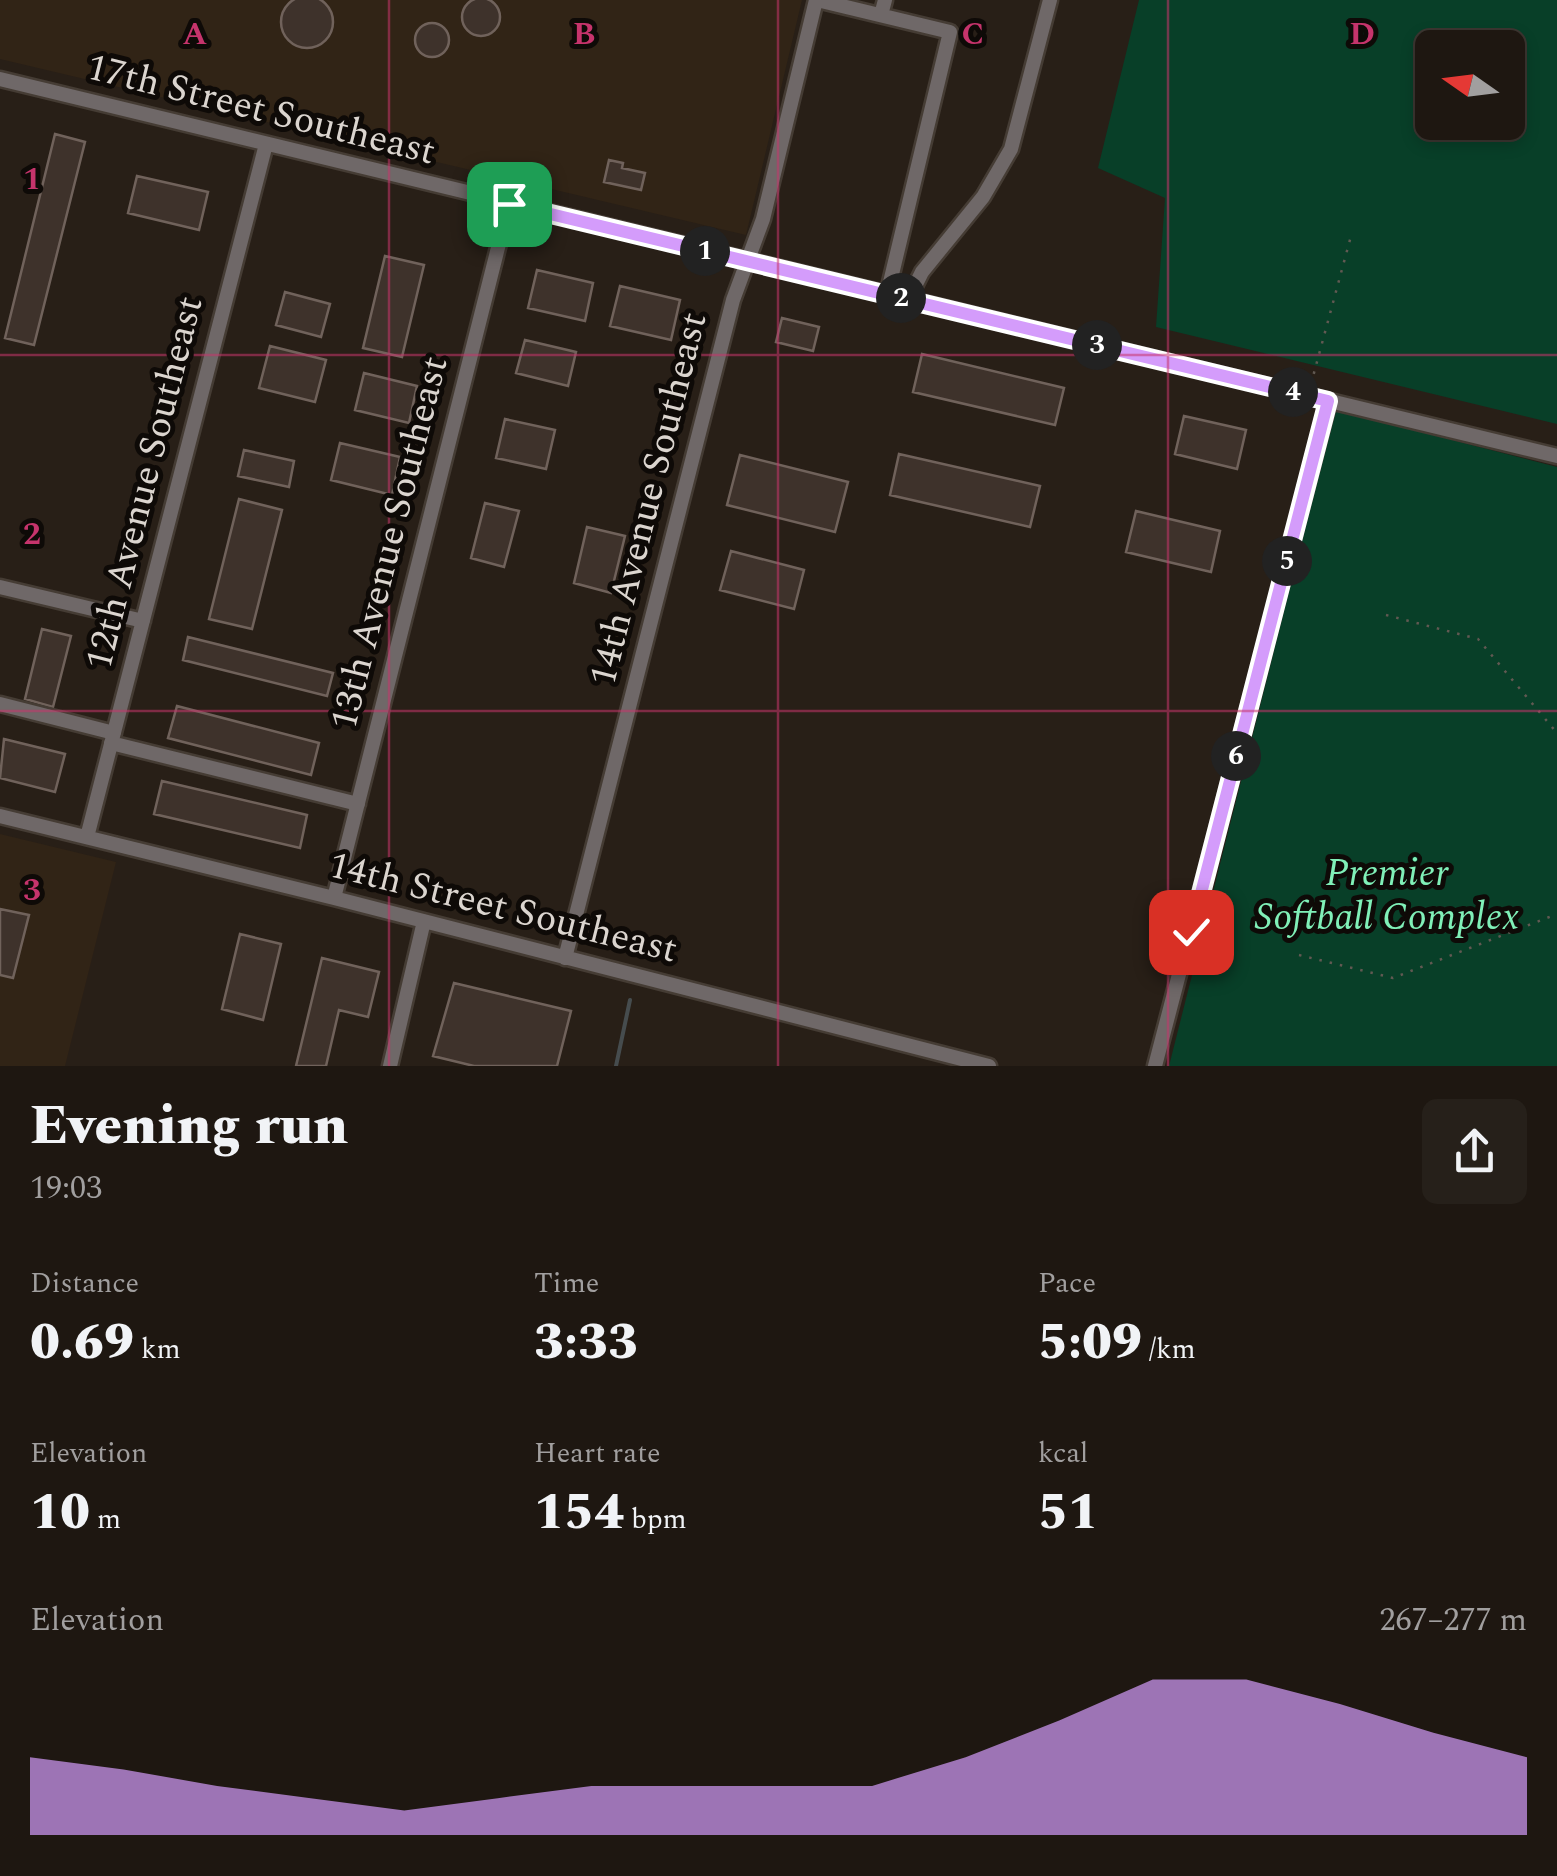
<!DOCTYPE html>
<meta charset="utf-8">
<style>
:root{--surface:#1e1711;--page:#26201a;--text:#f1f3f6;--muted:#a19f9f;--line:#3c3631;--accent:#d49cfb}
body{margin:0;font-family:Spectral,serif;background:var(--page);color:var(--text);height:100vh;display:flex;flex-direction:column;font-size:38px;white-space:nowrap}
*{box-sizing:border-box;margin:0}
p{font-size:32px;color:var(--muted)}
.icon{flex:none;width:55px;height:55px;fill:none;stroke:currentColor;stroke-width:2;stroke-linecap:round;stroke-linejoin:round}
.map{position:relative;height:1066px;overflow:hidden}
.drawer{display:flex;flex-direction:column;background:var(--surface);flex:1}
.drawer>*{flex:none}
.needle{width:65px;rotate:284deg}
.buttons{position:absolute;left:1415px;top:30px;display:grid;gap:20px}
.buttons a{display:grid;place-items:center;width:110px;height:110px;border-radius:15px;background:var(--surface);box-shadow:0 5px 15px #0003,0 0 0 2px var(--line);font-size:50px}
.pin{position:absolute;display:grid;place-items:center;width:85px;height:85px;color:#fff;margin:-42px;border-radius:20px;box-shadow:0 5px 15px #0006}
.km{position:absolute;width:50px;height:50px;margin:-25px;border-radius:50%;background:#222;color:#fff;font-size:28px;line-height:50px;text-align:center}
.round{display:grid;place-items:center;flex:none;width:105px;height:105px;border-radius:15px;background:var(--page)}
.headline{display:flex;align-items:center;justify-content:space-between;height:170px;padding:0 30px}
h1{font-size:55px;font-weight:800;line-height:75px}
.figures{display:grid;grid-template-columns:repeat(3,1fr);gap:15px;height:170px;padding:10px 30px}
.figures div{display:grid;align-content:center}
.figures b{font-size:50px;font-weight:800}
.figures small{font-size:28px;font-weight:400}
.figures p{font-size:28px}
.chart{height:280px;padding:20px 30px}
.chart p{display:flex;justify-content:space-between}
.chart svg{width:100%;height:180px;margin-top:10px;fill:var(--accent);opacity:.7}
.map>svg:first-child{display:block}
.built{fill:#312416}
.green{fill:#083f28;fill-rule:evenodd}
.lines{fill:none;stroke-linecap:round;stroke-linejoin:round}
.stream{stroke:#464c4e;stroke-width:4}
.building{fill:#3e322b;stroke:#70625b;stroke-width:2.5}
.minor-casing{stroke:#453c34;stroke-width:19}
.path{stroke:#615952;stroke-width:2.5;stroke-dasharray:2.5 8;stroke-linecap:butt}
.minor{stroke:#6f6868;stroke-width:14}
.route-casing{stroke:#fff;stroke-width:20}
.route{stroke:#d49cfb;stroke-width:12}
.grid{fill:none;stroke:#c6346c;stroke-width:2.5;stroke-opacity:0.55}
.labels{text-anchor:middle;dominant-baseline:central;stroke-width:10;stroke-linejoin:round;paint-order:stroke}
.street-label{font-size:38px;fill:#dbd5cf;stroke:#0e0a07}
.park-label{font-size:38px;font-style:italic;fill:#80f0b8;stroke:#0e0a07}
.grid-label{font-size:32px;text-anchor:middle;font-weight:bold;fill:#c6346c;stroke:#0e0a07;stroke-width:10;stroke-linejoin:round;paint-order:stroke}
</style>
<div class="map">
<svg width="1557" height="1066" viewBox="0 0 1557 1066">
<rect width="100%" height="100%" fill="#281f17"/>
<path class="built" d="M0,0H802L746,235L0,59Z
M0,834L116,862L65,1066H0Z"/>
<path class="green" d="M1139,0H1557V424L1156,327L1165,198L1098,168ZM1432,48H1508V122H1432Z
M1335,410L1557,467V1066H1169Z"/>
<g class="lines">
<path class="stream" d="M616,1066L630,1000"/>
</g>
<path class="building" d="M281 22a26 26 0 1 1 52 0a26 26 0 1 1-52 0Z
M462 17a19 19 0 1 1 38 0a19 19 0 1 1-38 0Z
M415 40a17 17 0 1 1 34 0a17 17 0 1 1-34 0Z
M55,134L85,142L34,345L5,338Z
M609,160L623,163L622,168L645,173L641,190L604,182Z
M137,176L208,192L199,230L128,213Z
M385,256L424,265L402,357L363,348Z
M537,270L593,283L585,321L528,308Z
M620,286L680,300L671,340L610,326Z
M285,292L330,304L321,337L276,325Z
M782,318L819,327L813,351L776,342Z
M525,340L576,352L568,386L516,373Z
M270,346L326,360L315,402L259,388Z
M922,354L1064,388L1055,425L913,392Z
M364,373L417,386L409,423L355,410Z
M1184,416L1246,430L1237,469L1175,454Z
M505,419L555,430L546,469L496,458Z
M340,443L400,457L392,495L331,480Z
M244,450L294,461L289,487L238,476Z
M899,454L1040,486L1030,527L890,495Z
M740,455L848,482L835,532L727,505Z
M239,499L282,510L252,629L209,619Z
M485,503L519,511L504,567L471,558Z
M1136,511L1220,531L1211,572L1126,552Z
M587,527L625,536L611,593L574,583Z
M731,551L804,570L794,609L720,590Z
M42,629L71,636L53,707L25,699Z
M188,637L333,673L327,696L183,660Z
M177,706L319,743L311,775L168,738Z
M4,739L65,754L55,792L0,778Z
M162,781L307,815L300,848L154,814Z
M0,909L29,915L13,978L0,975Z
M240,934L281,944L263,1020L222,1009Z
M322,958L379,972L368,1017L339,1010L326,1066H296Z
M454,983L571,1011L557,1066H474L433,1056Z"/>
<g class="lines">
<defs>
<path id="minor" d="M817,0L950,32L887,295
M881,15L885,0
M0,79L1557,456
M908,300L922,272L983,197L1011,149L1050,0
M0,587L143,621
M0,704L114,733
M111,743L358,804
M0,816L334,898L989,1066
M87,837L266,144
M334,898L509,204
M565,958L733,300L763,219L816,0
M390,1066L424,921
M1155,1066L1329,401"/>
</defs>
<use href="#minor" class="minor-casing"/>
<path class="path" d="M1311,384L1351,236
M1386,615L1478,639L1557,733
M1299,955L1393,978L1557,914"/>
<use href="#minor" class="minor"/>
</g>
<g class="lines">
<defs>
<path id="route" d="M509,204L1328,401L1191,932"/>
</defs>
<use href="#route" class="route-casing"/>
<use href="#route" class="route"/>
</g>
<path class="grid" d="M389,0V1066M778,0V1066M1168,0V1066M0,355H1557M0,711H1557"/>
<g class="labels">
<g class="street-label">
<text transform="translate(261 110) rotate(14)">17th Street Southeast</text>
<text transform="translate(145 483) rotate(-76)">12th Avenue Southeast</text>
<text transform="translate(649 499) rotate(-76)">14th Avenue Southeast</text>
<text transform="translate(390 543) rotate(-76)">13th Avenue Southeast</text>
<text transform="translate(503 908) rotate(14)">14th Street Southeast</text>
</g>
<g class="park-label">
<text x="1387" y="874">Premier<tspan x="1387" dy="44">Softball Complex</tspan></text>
</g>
</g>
<g class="grid-label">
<text x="195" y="44">A</text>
<text x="584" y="44">B</text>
<text x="973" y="44">C</text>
<text x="1362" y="44">D</text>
<text x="32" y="189">1</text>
<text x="32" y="544">2</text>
<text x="32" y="900">3</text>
</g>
</svg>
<div class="buttons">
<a><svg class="needle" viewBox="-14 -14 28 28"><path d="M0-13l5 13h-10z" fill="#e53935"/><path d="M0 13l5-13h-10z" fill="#a19f9f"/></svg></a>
</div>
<div class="pin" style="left:509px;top:204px;background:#1e9e55"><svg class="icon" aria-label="arrive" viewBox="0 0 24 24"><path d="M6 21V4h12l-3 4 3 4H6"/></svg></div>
<div class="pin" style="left:1191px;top:932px;background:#d93025"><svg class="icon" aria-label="check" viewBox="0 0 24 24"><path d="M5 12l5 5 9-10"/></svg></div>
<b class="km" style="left:705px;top:251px">1</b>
<b class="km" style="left:901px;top:298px">2</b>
<b class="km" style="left:1097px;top:345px">3</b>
<b class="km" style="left:1293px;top:392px">4</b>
<b class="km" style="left:1287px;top:561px">5</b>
<b class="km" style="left:1236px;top:756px">6</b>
</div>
<section class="drawer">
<div class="headline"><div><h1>Evening run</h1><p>19:03</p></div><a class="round"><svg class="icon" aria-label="share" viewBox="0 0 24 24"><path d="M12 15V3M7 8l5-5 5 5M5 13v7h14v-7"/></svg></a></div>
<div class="figures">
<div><p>Distance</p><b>0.69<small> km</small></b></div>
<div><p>Time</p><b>3:33</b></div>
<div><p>Pace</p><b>5:09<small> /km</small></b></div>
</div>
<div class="figures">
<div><p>Elevation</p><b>10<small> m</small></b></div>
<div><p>Heart rate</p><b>154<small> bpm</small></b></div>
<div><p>kcal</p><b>51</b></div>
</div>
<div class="chart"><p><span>Elevation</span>267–277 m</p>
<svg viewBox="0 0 160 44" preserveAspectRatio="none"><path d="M0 44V25L10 28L20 32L30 35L40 38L50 35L60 32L70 32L80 32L90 32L100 25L110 16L120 6L130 6L140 12L150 19L160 25V44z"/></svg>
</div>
</section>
